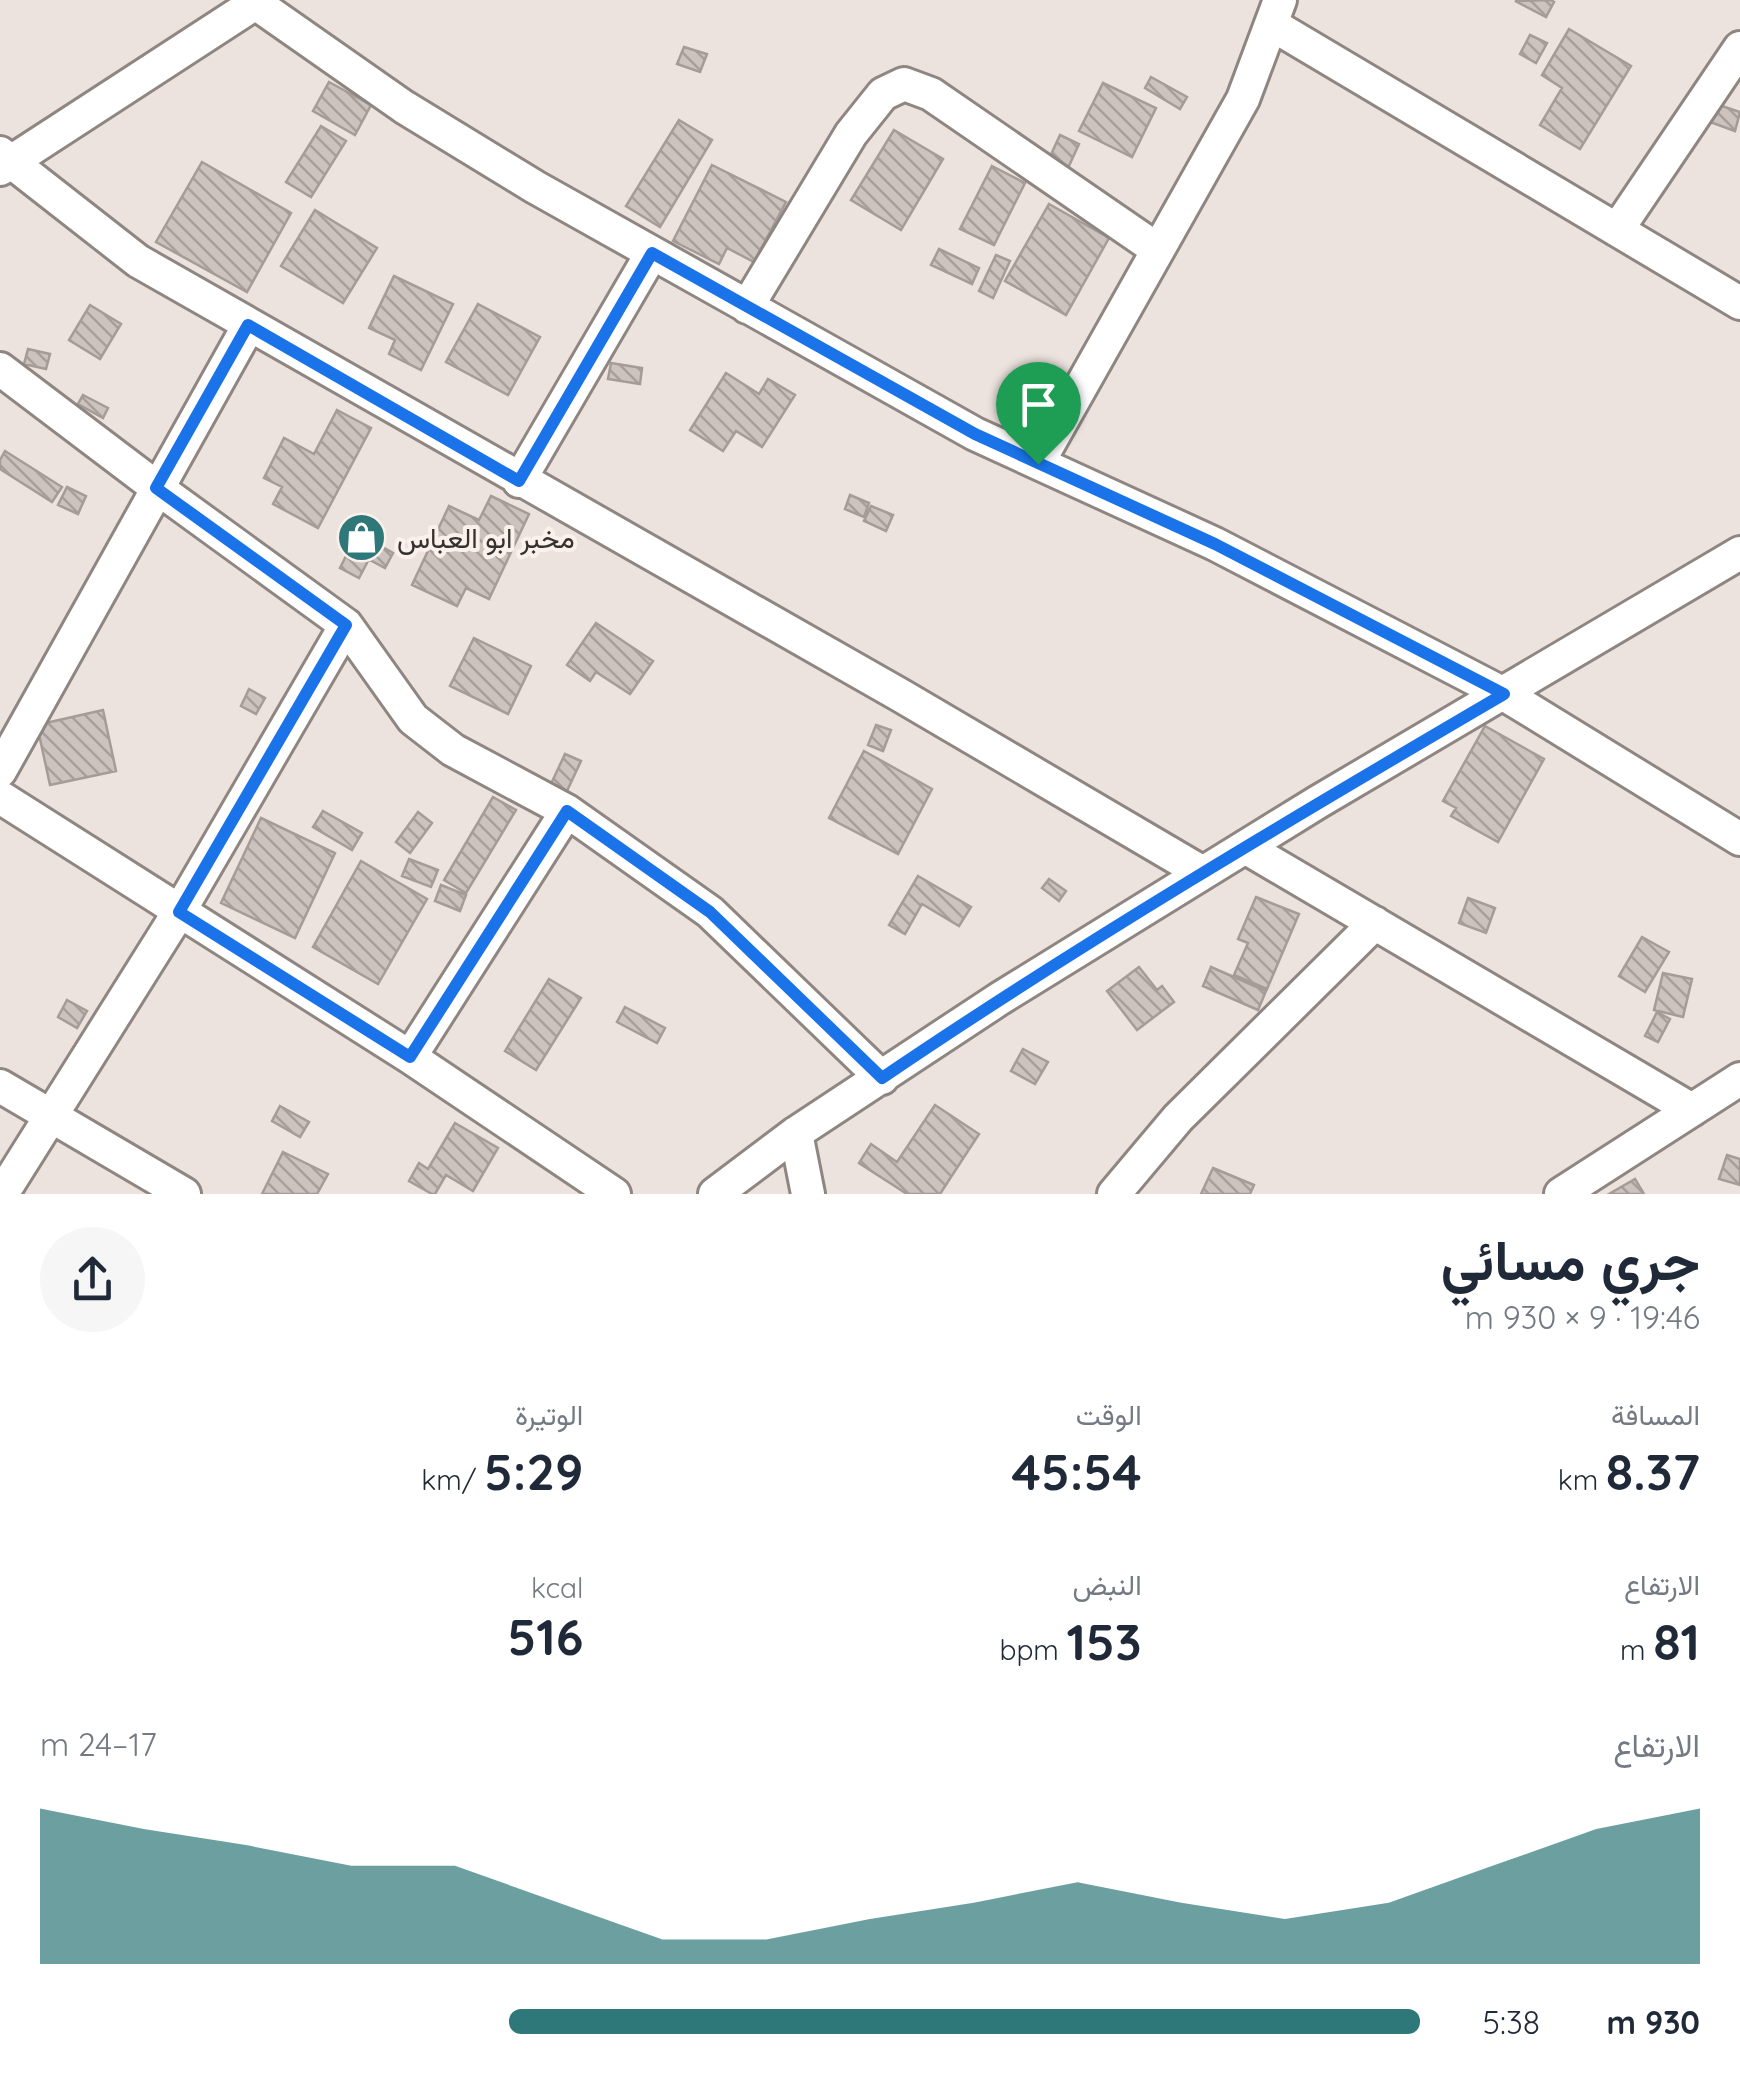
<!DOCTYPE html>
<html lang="ar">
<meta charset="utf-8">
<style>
:root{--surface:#fff;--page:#f6f6f7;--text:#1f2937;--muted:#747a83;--accent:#2f7879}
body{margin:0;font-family:Quicksand,Vazirmatn,sans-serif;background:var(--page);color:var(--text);direction:rtl;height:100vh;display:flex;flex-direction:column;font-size:38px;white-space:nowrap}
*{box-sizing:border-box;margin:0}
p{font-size:32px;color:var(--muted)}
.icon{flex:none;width:55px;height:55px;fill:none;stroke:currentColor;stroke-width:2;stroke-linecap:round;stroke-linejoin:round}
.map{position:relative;height:1194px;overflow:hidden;direction:ltr}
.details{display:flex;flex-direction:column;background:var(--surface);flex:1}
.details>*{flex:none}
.pin{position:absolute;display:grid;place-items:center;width:85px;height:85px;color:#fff;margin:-102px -42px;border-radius:50% 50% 50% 0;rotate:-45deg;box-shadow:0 0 10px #0007}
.pin .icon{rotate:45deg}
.round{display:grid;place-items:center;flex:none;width:105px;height:105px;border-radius:52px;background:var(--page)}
.headline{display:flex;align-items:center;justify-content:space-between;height:170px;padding:0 40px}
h1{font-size:55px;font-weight:700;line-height:75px}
.figures{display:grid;grid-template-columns:repeat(3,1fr);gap:15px;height:170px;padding:10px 40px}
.figures div{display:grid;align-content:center}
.figures b{font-size:50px;font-weight:700}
.figures small{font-size:28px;font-weight:400}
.figures p{font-size:28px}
.chart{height:280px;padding:20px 40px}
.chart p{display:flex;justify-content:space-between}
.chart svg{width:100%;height:180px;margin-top:10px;fill:var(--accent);opacity:.7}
ul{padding:0 40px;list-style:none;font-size:32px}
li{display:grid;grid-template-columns:160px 120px 1fr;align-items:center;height:75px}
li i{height:25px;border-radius:12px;background:var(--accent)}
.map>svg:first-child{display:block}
.building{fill:url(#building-back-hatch);stroke:#a59c98;stroke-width:2.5}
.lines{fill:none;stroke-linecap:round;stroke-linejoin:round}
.minor-casing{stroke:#8f8682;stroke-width:38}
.minor{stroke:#fff;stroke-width:32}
.route-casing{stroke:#fff;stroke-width:20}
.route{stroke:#1a73e8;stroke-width:12}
.labels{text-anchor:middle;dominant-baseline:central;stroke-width:8;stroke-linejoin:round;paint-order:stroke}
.poi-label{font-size:28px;fill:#35312f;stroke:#faf0ec;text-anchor:start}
</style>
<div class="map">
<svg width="1740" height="1194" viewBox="0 0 1740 1194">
<defs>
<pattern id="building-back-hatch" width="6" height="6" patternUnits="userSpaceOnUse" patternTransform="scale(2.5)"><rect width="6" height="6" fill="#ccc3be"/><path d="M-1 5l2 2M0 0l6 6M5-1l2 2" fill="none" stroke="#a69f9b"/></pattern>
</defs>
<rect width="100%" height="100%" fill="#ece3df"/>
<path class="building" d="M1551,0L1554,2L1546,17L1515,1Z
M1569,29L1631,66L1580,149L1540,125L1562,88L1542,75Z
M1530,35L1547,43L1536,63L1520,54Z
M684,47L707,54L700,72L677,64Z
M1151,77L1187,97L1180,109L1145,88Z
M329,82L371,105L355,135L313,111Z
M1103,83L1156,108L1132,157L1079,131Z
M1716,104L1740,112L1735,131L1710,122Z
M679,120L712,140L660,227L626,206Z
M321,126L346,141L311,197L286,182Z
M894,130L943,159L901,230L851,200Z
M1060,135L1079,144L1068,168L1049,159Z
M202,162L291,213L247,292L156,242Z
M712,165L786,202L754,262L727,248L719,264L673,241Z
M992,166L1025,183L994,245L960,229Z
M1049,204L1109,238L1066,315L1005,281Z
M315,210L377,248L343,303L281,266Z
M939,249L979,268L972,284L931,265Z
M996,255L1010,261L993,298L979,291Z
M394,276L453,304L421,370L389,354L395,340L369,328Z
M478,304L540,337L508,395L446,362Z
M90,305L121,324L100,359L69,340Z
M28,349L50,354L46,369L24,364Z
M611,363L642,368L640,384L608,379Z
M726,373L759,394L768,379L795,395L762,447L736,431L723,451L690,430Z
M83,395L108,408L103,418L78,404Z
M337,410L371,428L318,528L273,504L282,487L264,478L284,438L314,454Z
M5,451L62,487L52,502L0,469V460Z
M67,487L86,496L78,514L58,505Z
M850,495L869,503L864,517L845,509Z
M491,496L529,514L489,599L466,588L457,606L412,585L449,506L479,520Z
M871,506L893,515L886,531L864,521Z
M355,531L393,553L385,568L346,547Z
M349,550L368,561L359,578L340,568Z
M596,623L653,661L630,694L596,672L590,681L567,665Z
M474,638L531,666L508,714L450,686Z
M249,689L265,698L256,714L241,706Z
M103,710L116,771L50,785L37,725Z
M876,725L891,730L883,751L868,745Z
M1485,726L1544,759L1498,842L1451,816L1456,808L1443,801Z
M864,751L932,789L898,854L829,818Z
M565,754L581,761L566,793L550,786Z
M493,797L516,810L466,893L444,880Z
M323,811L362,833L352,850L313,827Z
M418,812L432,823L410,853L396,842Z
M261,818L335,853L295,938L221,903Z
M409,859L438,870L431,887L402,876Z
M361,861L427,899L378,984L313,947Z
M918,876L971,907L959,926L922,904L905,934L889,925Z
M1049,879L1066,891L1059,901L1042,888Z
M441,885L466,895L460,911L435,901Z
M1256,897L1299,914L1267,989L1234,975L1248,943L1238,939Z
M1468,898L1495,908L1486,933L1459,923Z
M1642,937L1669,952L1645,992L1619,976Z
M1139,967L1157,990L1162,986L1174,1002L1137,1030L1107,991Z
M1211,967L1266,991L1258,1010L1203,986Z
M1663,973L1692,979L1683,1017L1654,1010Z
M549,979L581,998L536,1070L505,1051Z
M67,1000L87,1011L77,1028L58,1017Z
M625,1007L665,1028L657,1043L617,1022Z
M1657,1012L1670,1019L1658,1042L1645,1036Z
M1023,1049L1048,1062L1035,1084L1011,1071Z
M935,1105L979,1134L940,1194H907L859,1163L871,1144L897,1162Z
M280,1106L309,1122L300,1137L272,1121Z
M455,1123L498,1148L473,1191L446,1175L435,1194H432L409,1181L419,1163L428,1169Z
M283,1152L328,1174L317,1194H262Z
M1727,1155L1740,1159V1185L1719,1179Z
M1213,1168L1254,1185L1250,1194H1201Z
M1635,1179L1644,1194H1609Z"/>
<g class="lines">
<defs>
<path id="minor" d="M251,0L404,107L535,187L975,434L1215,544L1504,694L1740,839
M1271,24L1740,303
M0,153L138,261L900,695L1203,873
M0,169L260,0
M1617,230L1740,48
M747,307L851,134L883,94L904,84L931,94L1158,250
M0,369L156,487L346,625L413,719L453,750L567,811L710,912L882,1078
M1038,463L1243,99L1280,0
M519,481L652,253
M0,771L249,325
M0,797L410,1057L614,1194
M1245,847L1692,1110
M410,1057L567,811
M0,1086L184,1194
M796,1133L808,1194
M2,1194L179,912L346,625
M715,1194L796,1133L999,999L1318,802L1740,553
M1114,1194L1178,1118L1375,923
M1561,1194L1740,1079"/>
</defs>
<use href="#minor" class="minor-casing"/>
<use href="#minor" class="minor"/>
</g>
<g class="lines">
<defs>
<path id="route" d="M652,253L975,434L1215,544L1504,694C1294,817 1084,941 882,1078L710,912L567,811L410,1057L179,912L346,625L156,488L248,325L519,481Z"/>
</defs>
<use href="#route" class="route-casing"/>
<use href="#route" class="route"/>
</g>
<defs>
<symbol id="shop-disc" viewBox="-11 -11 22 22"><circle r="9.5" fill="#2f7879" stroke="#faf0ec"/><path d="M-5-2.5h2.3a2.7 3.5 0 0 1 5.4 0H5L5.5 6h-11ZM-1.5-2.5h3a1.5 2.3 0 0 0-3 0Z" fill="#fff"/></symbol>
</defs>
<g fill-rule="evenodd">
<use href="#shop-disc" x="334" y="510" width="55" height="55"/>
</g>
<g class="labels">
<g class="poi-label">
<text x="397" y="537">مخبر ابو العباس</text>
</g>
</g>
</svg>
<div class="pin" style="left:1038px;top:464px;background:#1e9e55"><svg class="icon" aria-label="arrive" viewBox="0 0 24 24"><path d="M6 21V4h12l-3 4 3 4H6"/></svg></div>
</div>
<section class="details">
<div class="headline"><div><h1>جري مسائي</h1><p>19:46 · 9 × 930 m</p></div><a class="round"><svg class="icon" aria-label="share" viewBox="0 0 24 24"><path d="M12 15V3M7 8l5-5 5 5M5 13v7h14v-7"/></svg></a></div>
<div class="figures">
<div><p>المسافة</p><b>8.37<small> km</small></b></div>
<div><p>الوقت</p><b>45:54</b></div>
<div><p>الوتيرة</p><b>5:29<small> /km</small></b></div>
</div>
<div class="figures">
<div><p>الارتفاع</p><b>81<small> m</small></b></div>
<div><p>النبض</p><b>153<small> bpm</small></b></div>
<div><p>kcal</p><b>516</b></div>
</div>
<div class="chart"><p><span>الارتفاع</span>17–24 m</p>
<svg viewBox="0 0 160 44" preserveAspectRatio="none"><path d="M0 44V6L10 11L20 15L30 20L40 20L50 29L60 38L70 38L80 33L90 29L100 24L110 29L120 33L130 29L140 20L150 11L160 6V44z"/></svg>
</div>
<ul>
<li><b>930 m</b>5:38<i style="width:66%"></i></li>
</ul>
</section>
